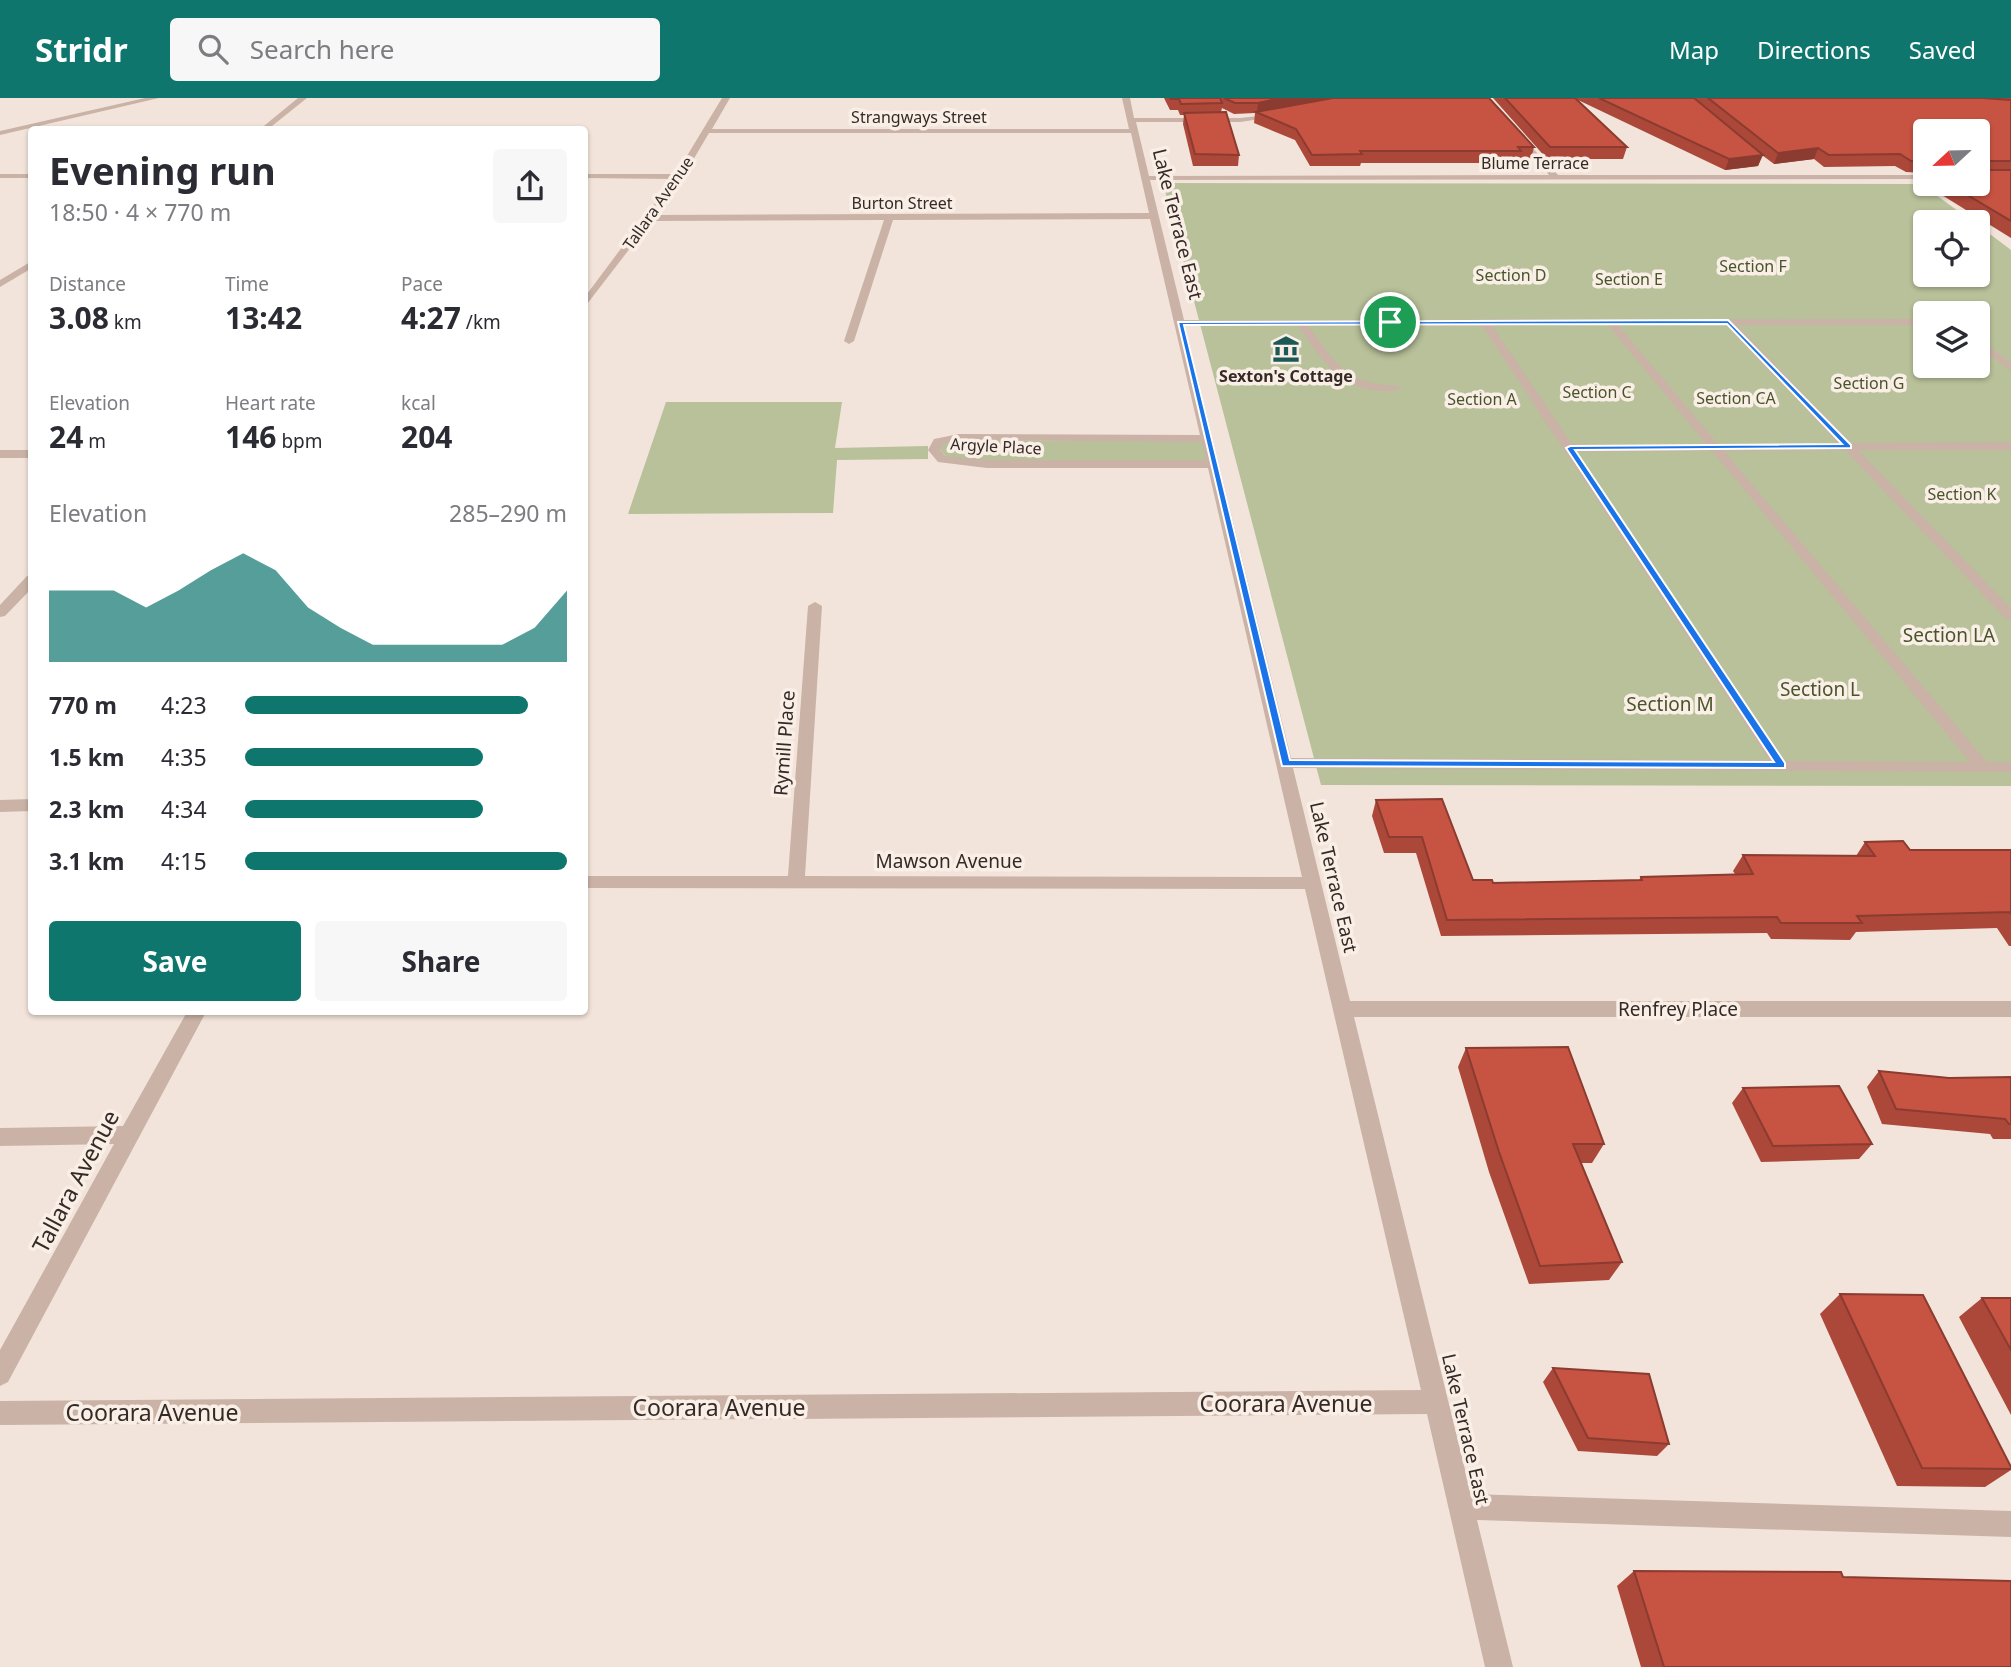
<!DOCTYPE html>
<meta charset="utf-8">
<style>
:root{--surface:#fff;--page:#f7f7f7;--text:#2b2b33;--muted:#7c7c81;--accent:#0f766e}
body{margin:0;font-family:"Noto Sans",sans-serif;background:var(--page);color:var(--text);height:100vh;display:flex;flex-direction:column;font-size:26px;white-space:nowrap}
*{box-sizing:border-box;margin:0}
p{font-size:23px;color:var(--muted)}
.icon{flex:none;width:38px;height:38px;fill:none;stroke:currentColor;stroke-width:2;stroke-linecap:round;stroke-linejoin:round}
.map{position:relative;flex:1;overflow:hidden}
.drawer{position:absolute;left:28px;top:28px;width:560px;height:889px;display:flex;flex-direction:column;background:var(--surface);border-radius:7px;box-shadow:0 2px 5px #0004}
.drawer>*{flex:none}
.needle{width:46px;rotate:248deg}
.tools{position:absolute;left:1913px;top:21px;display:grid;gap:14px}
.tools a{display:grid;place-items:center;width:77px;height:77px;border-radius:7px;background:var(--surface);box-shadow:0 2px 5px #0004;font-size:35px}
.pin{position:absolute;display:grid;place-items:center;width:60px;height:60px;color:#fff;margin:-30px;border:4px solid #fff;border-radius:50%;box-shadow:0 2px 7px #0007}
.round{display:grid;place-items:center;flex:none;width:74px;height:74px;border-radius:7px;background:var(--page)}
.head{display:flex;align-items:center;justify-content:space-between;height:119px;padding:0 21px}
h1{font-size:38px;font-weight:700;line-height:52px}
.figures{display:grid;grid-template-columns:repeat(3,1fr);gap:10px;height:119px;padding:7px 21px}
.figures div{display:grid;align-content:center}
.figures b{font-size:30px;font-weight:700}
.figures small{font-size:19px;font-weight:400}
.figures p{font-size:19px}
.chart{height:196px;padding:14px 21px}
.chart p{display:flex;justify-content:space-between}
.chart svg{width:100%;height:126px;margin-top:7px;fill:var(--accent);opacity:.7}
.button{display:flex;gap:14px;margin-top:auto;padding:14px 21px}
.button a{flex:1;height:80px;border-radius:7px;background:var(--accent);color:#fff;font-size:28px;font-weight:700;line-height:80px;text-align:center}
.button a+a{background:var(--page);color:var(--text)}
ul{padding:0 21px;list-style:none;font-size:23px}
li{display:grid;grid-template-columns:112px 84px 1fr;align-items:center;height:52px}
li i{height:18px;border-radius:9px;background:var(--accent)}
header{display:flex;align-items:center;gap:42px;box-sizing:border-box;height:98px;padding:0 35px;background:var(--accent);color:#fff}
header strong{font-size:33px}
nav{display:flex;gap:38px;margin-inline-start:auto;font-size:24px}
.search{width:490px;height:63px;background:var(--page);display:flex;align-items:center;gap:18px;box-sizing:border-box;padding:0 24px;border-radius:7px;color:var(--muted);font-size:26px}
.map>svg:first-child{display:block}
.green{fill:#b8c19a;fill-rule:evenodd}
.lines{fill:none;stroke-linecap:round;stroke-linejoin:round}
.minor{fill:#cab2a6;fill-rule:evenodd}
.wall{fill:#ab483a;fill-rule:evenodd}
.shaded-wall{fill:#8b3b2f}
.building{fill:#c75443;stroke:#8b3b2f;stroke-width:2}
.route{fill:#1a73e8;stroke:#fff;stroke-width:2;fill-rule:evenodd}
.labels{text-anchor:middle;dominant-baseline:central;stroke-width:7;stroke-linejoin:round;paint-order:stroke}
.far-street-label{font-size:16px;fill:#362a27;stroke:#f9efe6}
.far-park-label{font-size:16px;fill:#4a542b;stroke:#f9efe6}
.far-poi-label{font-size:16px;font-weight:bold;fill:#362a27;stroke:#f9efe6}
.street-label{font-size:19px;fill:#362a27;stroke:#f9efe6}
.park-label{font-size:19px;fill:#4a542b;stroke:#f9efe6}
.near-street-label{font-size:23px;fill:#362a27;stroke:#f9efe6}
</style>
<header>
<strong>Stridr</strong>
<div class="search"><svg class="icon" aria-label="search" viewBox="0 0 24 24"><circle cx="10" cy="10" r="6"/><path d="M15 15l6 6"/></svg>Search here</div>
<nav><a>Map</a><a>Directions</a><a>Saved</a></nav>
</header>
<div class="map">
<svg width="2011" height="1569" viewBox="0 0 2011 1569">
<rect width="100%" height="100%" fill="#f2e4da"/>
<path class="green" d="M1163,85L1921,86L1973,124H1925V177H1978V127L2011,152V688L1321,687ZM1925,215H1978V268H1925Z
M666,304H842L835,350L928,348V361L837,362L833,415L628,416Z
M960,342L1203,343L1210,363H985L947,359L939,351L943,345Z"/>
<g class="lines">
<path class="minor" d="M145,0H159L0,37V33Z
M298,0H307L267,32H259Z
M722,0H730L712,31H1129L1122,0H1130L1134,20H1240L1276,16L1280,18L1240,24H1136L1149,78L1549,77L1515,39L1518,35L1558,77H1925V81L1150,82L1184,222L1925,221V227H1737L1851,345L2011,344V352H1858L2011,510V522L2006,521L1845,352L1724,353L1987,664H2011V674L1293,670L1350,903H2011V919H1354L1471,1396L2011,1413V1439L1477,1422L1513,1569H1485L1427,1316L0,1327V1303L1421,1292L1305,791L584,790V778H788L808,508L815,504L822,508L805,778L1302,779L1208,370H987L938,364L928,352L934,341L959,336L1200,337L1150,121L893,122L854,243L849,246L844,243L884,122L651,123L584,210V200L673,81L584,80V76H676ZM709,35H1131L1149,115L655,117L683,79ZM1608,227L1706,346H1572L1492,228ZM1618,227H1726L1838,345L1718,346ZM1185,228H1298C1320,258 1338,291 1380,293C1388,293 1394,294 1401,290L1399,288L1376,286L1352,279L1333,261L1308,228H1482L1769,662L1291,660ZM959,342L1202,344L1206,362H987L946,358L940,352L943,346ZM1712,353L1970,664L1785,663L1577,354Z
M0,76H32V80H0Z
M32,163V170L0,189V182Z
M1978,240L2011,265V273L1978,248Z
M0,352H32V360H0Z
M32,477V490L5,518L0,519V507L27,478Z
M32,701V713L0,714V702Z
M187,914H206L8,1284L0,1288V1252L114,1046L0,1048V1030L123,1028Z"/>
</g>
<path class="wall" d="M1164,0H1333L1534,49L1531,61H1519L1518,65H1361L1360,68H1310L1295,42L1254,25L1255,15L1234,16L1222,10L1221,14L1239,57L1238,68H1193L1183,26L1184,17H1180L1178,12H1170Z
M1493,0H2011V140L1921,84L1925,75L1906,74L1895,68L1824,69L1814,61L1774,66L1762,57L1758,68L1725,72L1578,2L1627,49L1623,61H1547ZM1925,33L1978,86H1925Z
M1442,701L1473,782L1493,785L1639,782L1641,779L1735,776L1733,773L1743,757L1856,758L1865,744L1910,752H2011V848H2009L1997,830L1856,834L1850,842L1771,841L1767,835L1441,838L1416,755H1384L1372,718L1376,702Z
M1466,950L1604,1046L1592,1065H1581L1622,1164L1609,1182L1529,1186L1489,1074L1458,969Z
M1879,973L1949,980L2011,979V1041H1993L1990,1036L1882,1026L1867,989Z
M1743,990L1872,1046L1859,1061L1761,1064L1732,1005Z
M1840,1196L2011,1369V1372L1985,1389L1897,1388L1820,1216Z
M1982,1200H2011V1317L1959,1219Z
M1553,1270L1669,1346L1657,1358L1578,1353L1543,1284Z
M1634,1473L1843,1479L2011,1569H1641L1617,1488Z"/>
<path class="shaded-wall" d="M1281,0H1333L1257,15L1258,5Z
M1818,50L1814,61L1774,66L1778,55Z
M1763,57L1758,68L1725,72L1729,61Z"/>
<path class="building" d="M1170,0H1220L1222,5L1181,6L1179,1H1171Z
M1224,0H1281L1258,5H1235Z
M1333,0H1489L1534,49H1518L1521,53H1360L1362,56L1312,57L1296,31L1256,14Z
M1505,0H1575L1627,49H1550Z
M1599,0H1694L1763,57L1729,61Z
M1708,0H1982L2011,2V63H1984L1981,69L1984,72H2011V123L1949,86H1978V33H1925V63H1911L1900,56L1829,57L1818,50L1778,55Z
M1226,14L1239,57L1195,56L1184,15Z
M1442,701L1473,782H1492L1493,785L1642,782L1641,779L1753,776L1743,757L1875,758L1865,744L1903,743L1910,752H2011V816L2010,814L1857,818L1862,825H1781L1777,819L1447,822L1422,739H1389L1376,702Z
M1568,949L1604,1046H1573L1622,1164L1540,1168L1499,1054L1466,950Z
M1879,973L1949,980L2011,979V1026H2009L2005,1021L1896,1011Z
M1839,988L1872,1046L1773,1048L1743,990Z
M1840,1196L1923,1197L2011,1369V1371L1922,1370Z
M1982,1200H2011V1252Z
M1553,1270L1649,1276L1669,1346L1588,1340Z
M1634,1473L1841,1474L1843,1479L2011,1483V1569H1664Z"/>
<path class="route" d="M1728,222L1851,347V350L1575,352L1785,665V670L1282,668L1178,224ZM1727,226L1842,346L1570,348L1566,350L1774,664L1290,662L1184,227Z"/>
<defs>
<symbol id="museum-bare" viewBox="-9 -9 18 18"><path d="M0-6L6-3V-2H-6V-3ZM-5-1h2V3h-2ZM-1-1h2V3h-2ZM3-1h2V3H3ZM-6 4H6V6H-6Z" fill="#1c5855" stroke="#f9efe6" stroke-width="2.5" paint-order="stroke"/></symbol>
</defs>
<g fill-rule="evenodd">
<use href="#museum-bare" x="1267" y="232" width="38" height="38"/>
</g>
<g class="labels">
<g class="far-street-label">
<text x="919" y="19">Strangways Street</text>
<text x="1535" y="65">Blume Terrace</text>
<text transform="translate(658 105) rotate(-55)">Tallara Avenue</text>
<text x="902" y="105">Burton Street</text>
<text transform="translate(996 348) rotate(3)">Argyle Place</text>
</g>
<g class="far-park-label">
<text x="1753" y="168">Section F</text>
<text x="1511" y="177">Section D</text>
<text x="1629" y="181">Section E</text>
<text x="1869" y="285">Section G</text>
<text x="1597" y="294">Section C</text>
<text x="1736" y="300">Section CA</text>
<text x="1482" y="301">Section A</text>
<text x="1962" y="396">Section K</text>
</g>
<g class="far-poi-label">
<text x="1286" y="278">Sexton's Cottage</text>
</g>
<g class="street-label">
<text transform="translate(1178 126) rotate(76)">Lake Terrace East</text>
<text transform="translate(784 645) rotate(-86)">Rymill Place</text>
<text x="949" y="763">Mawson Avenue</text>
<text transform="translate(1334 779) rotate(77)">Lake Terrace East</text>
<text x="1678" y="911">Renfrey Place</text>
<text transform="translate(1466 1331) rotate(77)">Lake Terrace East</text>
</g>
<g class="park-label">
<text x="1949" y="537">Section LA</text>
<text x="1820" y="591">Section L</text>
<text x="1670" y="606">Section M</text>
</g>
<g class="near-street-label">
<text transform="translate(75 1083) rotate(-62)">Tallara Avenue</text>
<text x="1286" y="1305">Coorara Avenue</text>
<text x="719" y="1309">Coorara Avenue</text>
<text x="152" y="1314">Coorara Avenue</text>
</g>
</g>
</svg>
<div class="tools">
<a><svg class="needle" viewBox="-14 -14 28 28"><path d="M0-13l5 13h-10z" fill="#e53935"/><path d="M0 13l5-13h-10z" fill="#7c7c81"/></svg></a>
<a><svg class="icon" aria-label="locate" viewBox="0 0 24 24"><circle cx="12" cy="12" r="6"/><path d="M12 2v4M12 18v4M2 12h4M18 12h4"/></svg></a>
<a><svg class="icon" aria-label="layers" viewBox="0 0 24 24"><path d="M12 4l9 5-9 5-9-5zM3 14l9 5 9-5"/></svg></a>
</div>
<div class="pin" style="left:1390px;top:224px;background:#1e9e55"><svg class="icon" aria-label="arrive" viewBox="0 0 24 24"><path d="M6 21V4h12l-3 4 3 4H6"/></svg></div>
<section class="drawer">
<div class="head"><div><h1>Evening run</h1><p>18:50 · 4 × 770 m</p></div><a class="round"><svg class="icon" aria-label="share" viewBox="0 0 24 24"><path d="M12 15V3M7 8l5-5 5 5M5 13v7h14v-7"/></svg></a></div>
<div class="figures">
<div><p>Distance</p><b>3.08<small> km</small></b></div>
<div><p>Time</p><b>13:42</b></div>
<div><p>Pace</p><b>4:27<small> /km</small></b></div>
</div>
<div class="figures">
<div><p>Elevation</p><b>24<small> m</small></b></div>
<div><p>Heart rate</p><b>146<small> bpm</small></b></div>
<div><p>kcal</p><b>204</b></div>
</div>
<div class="chart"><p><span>Elevation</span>285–290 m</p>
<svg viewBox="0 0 160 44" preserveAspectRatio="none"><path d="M0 44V19L10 19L20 19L30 25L40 19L50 12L60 6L70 12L80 25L90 32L100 38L110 38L120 38L130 38L140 38L150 32L160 19V44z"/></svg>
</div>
<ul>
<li><b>770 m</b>4:23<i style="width:88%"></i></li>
<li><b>1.5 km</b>4:35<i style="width:74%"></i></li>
<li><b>2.3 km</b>4:34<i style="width:74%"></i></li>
<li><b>3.1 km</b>4:15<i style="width:100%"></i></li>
</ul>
<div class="button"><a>Save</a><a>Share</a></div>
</section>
</div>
